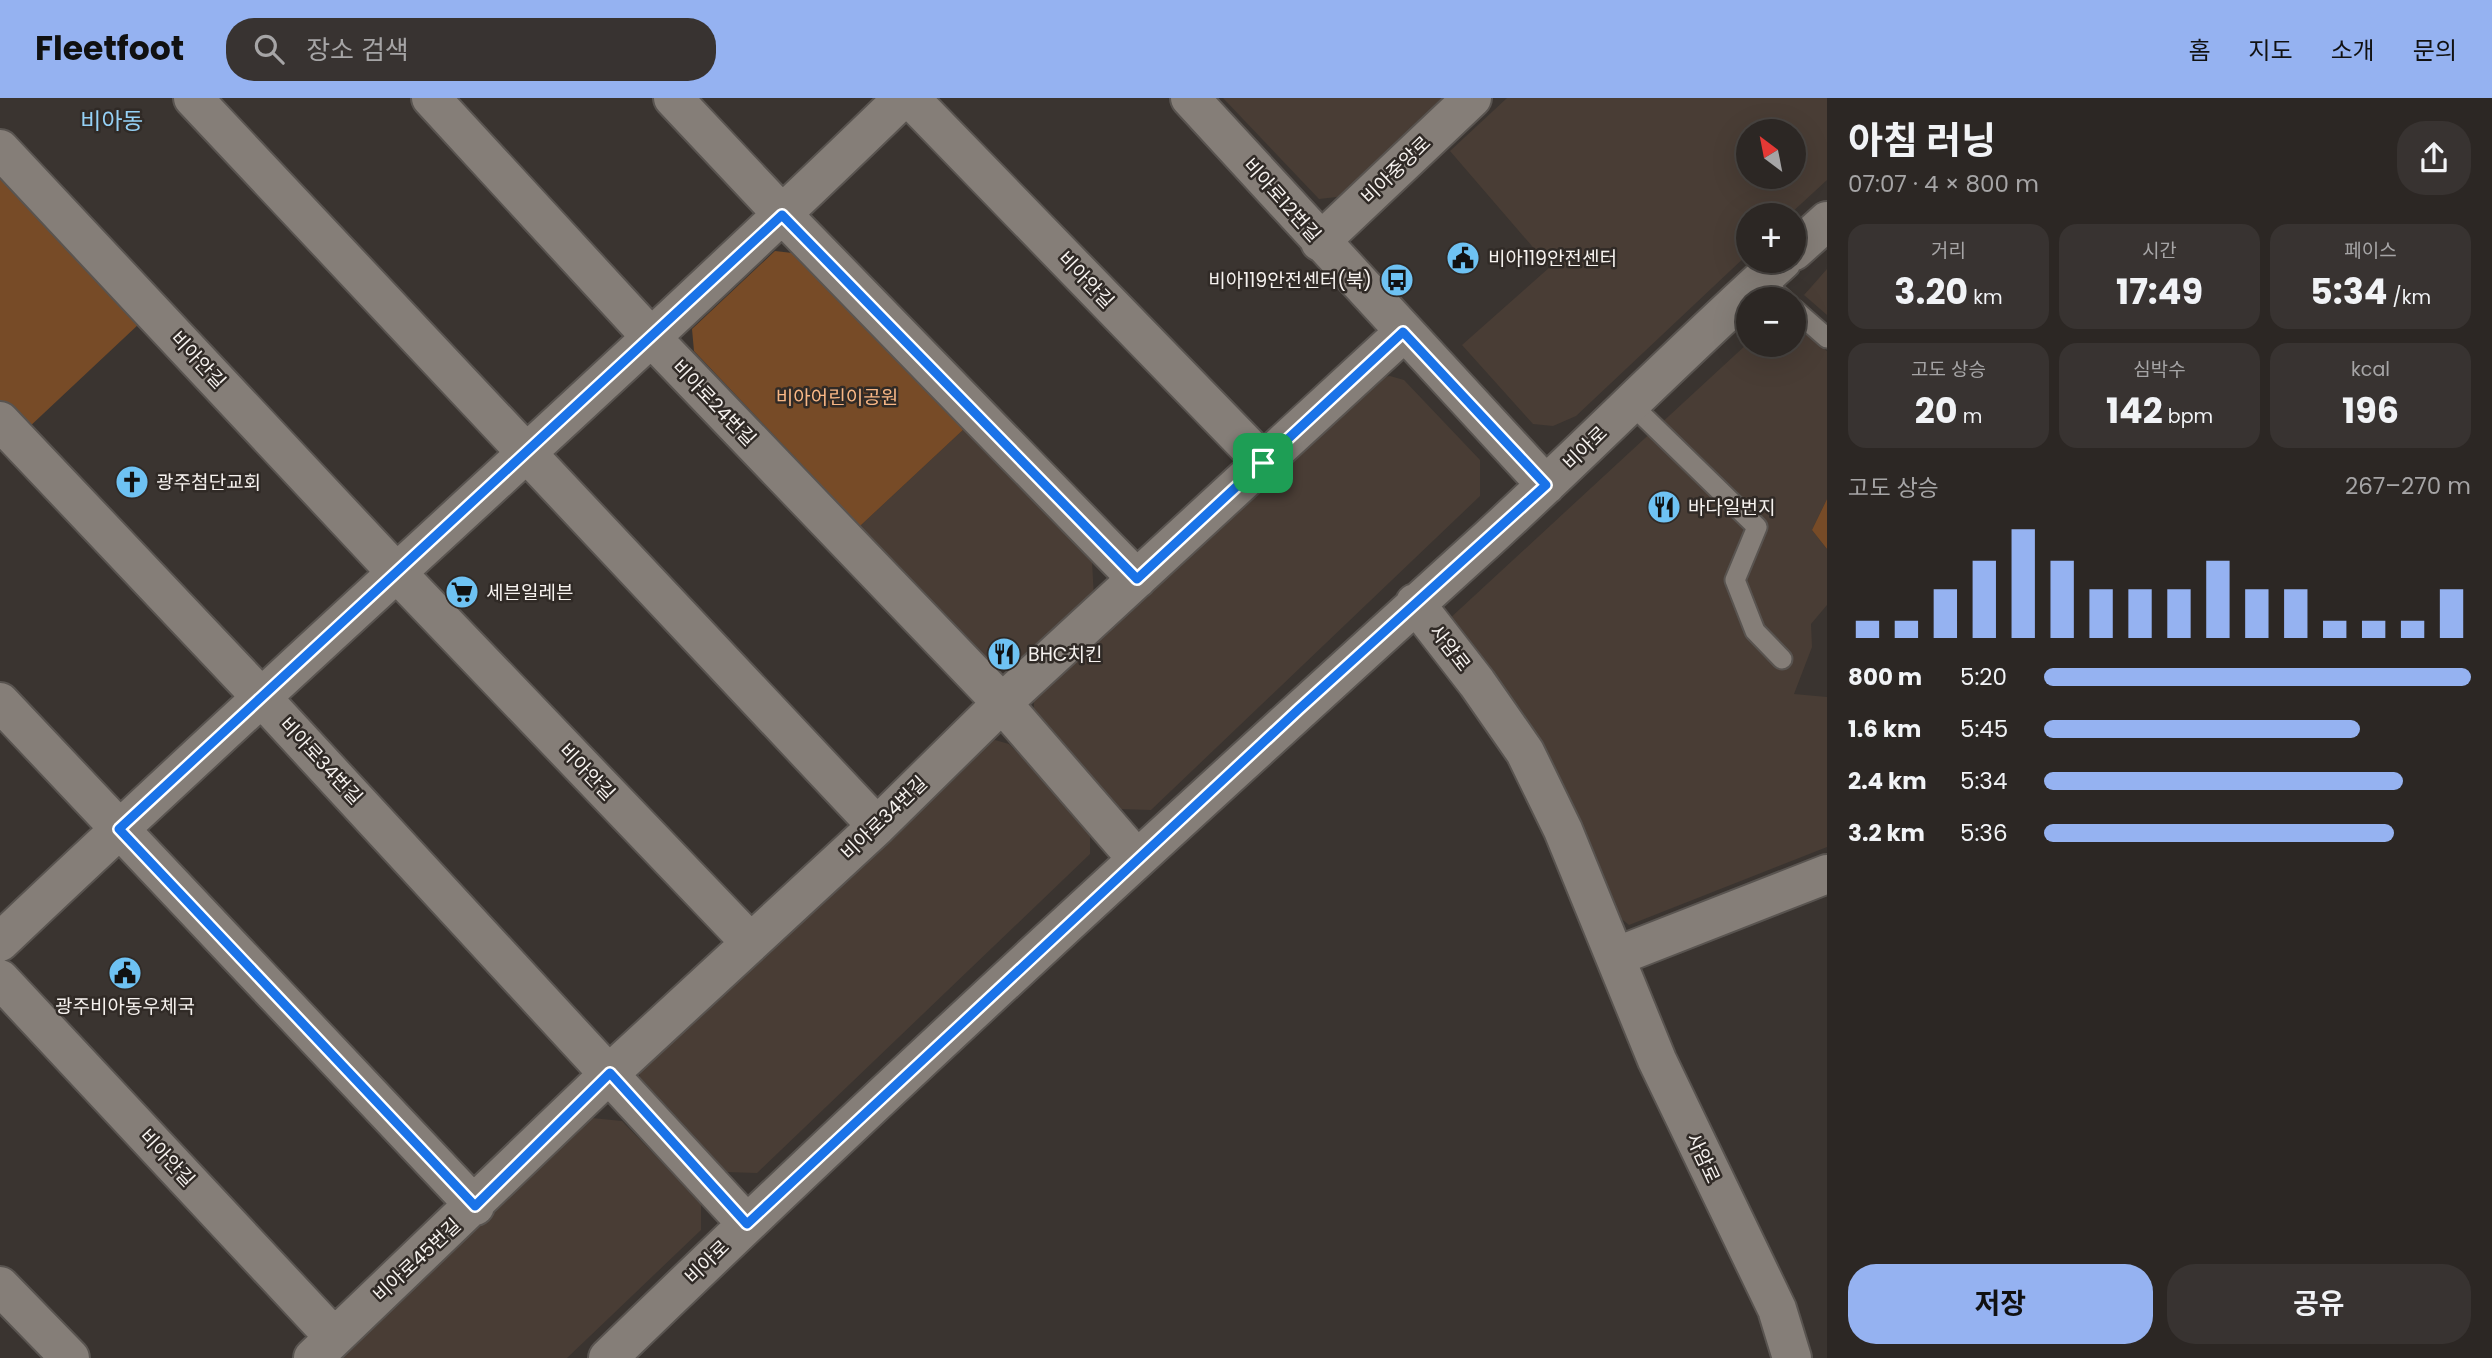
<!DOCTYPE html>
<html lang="ko">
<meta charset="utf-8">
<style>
:root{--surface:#2c2724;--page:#383331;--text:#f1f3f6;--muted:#a6a5a6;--line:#484441;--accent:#95b2f1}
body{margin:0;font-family:Poppins,"Noto Sans KR",sans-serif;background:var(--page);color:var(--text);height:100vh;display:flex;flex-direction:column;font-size:26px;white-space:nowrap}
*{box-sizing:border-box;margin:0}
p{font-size:23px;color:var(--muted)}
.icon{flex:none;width:38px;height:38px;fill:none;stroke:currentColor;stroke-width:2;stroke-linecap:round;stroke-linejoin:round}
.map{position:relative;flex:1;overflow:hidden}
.details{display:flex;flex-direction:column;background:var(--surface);width:665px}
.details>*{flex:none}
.needle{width:46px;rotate:328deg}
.buttons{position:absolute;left:1736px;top:21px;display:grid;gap:14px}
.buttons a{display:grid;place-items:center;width:70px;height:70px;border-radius:50%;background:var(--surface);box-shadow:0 7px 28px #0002,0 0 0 2px var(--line);font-size:35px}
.pin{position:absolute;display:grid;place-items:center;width:60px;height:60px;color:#fff;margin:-30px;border-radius:14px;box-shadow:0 4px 10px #0006}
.round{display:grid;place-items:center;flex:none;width:74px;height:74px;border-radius:28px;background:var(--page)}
.headline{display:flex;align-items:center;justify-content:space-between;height:119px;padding:0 21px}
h1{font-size:38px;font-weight:700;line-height:52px}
.metrics{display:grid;grid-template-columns:repeat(3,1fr);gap:10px;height:119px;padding:7px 21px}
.metrics div{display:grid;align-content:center;border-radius:18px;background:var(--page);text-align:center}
.metrics b{font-size:35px;font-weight:700}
.metrics small{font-size:19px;font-weight:400}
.metrics p{font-size:19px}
.chart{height:196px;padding:14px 21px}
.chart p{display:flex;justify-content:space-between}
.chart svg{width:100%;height:126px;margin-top:7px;stroke:var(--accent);stroke-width:6}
.button{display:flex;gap:14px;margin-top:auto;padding:14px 21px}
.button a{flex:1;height:80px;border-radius:28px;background:var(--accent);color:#111;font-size:28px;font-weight:700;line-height:80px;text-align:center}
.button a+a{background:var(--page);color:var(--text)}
ul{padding:0 21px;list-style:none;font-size:23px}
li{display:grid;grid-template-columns:112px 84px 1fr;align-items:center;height:52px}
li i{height:18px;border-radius:9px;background:var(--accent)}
header{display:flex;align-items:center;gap:42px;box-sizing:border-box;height:98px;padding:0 35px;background:var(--accent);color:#111}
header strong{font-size:33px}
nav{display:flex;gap:38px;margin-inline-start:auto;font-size:24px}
.search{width:490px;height:63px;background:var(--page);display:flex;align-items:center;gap:18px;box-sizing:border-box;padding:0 24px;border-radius:28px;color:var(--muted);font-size:26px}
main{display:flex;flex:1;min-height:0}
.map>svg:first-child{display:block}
.built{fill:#493d35;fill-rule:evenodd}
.green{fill:#774b27}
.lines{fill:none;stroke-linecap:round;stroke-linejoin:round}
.lane-casing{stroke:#595450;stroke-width:23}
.street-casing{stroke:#595450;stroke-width:42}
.lane{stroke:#857e78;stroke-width:19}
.street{stroke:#857e78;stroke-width:38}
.route-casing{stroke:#fff;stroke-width:14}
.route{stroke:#1a73e8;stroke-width:9}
.labels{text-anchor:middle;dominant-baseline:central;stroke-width:5;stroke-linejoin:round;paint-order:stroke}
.street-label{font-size:19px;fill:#f6f2ef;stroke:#302a26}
.poi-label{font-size:19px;fill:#f6f2ef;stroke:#302a26;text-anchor:start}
.park-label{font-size:19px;fill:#f9b785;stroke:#302a26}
.quarter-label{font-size:23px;fill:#95d1f6;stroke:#302a26}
</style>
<header>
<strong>Fleetfoot</strong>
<div class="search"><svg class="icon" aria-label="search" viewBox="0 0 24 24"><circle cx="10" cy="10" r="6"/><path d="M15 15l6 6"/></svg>장소 검색</div>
<nav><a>홈</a><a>지도</a><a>소개</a><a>문의</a></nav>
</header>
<main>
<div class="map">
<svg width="1827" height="1260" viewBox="0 0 1827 1260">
<rect width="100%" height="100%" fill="#3a3430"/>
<path class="built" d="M1223,0H1442L1439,14L1345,98L1319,101Z
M1507,0H1827V82L1789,117H1748V156L1576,318L1553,328L1533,326L1462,247L1550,169L1450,53ZM1748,33H1794V79H1748Z
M1827,171V217L1804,197Z
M1794,227L1827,253V401L1812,432L1827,451V507L1811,526L1812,549L1794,596L1827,599V749L1629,827L1613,814L1447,523L1748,245L1794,247Z
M1390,278L1404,282L1480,362V398L1151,712L1119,711L1034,619V601L1376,280Z
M965,330L1092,463L1094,500L1016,573L988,570L860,428Z
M995,642L1009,646L1090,730V756L757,1075L725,1074L640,983L639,964L981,644Z
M592,1020L622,1023L701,1105V1132L567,1260H337Z"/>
<path class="green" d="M0,77L140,225L27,331L0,302Z
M775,153L801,156L965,330L860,428L694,253L692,231Z
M1827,401V451L1812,432Z"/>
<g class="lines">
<defs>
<path id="lane" d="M1761,182L1783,201
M1794,211L1827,240
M1630,305L1757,429L1735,482L1755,533L1782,561"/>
<path id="street" d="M193,0L877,728
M431,0L650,238L1002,605L1137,761
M673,0L783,117L1137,481
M910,0L1263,364
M1190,0L1546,387
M0,51L395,473L750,844
M1320,144L1472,0
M1794,153L1827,123
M0,323L262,600L747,1126
M1415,505L1477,585L1525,654L1563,732L1657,962L1777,1211L1792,1260
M0,604L475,1108
M0,844C298,560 608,287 903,0
M1615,859L1827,776
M0,881L334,1239
M0,1188L70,1260
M313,1260L610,975L877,728L1002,605L1403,235
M608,1260C896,980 1192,710 1489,440C1588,349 1682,253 1782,163"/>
</defs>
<use href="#lane" class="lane-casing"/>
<use href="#street" class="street-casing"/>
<use href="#lane" class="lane"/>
<use href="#street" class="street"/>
</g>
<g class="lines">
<defs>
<path id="route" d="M782,117L1137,481L1403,234L1546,387L1299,611L747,1126L610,975L475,1108L119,731Z"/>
</defs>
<use href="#route" class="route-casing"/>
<use href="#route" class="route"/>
</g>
<defs>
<symbol id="civic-disc" viewBox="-11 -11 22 22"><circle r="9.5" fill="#6ec2f3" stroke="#302a26"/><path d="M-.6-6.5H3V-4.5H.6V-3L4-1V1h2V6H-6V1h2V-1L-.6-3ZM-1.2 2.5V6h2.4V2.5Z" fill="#111"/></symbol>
<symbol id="bus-disc" viewBox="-11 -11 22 22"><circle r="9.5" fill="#6ec2f3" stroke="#302a26"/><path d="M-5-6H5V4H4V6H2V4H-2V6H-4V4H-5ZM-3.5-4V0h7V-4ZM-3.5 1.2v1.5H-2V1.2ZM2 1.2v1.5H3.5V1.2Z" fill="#111"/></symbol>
<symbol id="church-disc" viewBox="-11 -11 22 22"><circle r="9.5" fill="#6ec2f3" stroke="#302a26"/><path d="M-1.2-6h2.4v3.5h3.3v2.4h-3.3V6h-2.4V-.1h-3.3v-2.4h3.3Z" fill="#111"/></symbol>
<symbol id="restaurant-disc" viewBox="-11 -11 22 22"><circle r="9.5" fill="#6ec2f3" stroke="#302a26"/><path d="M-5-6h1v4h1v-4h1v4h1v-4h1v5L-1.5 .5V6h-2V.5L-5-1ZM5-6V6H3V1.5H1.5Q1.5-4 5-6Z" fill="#111"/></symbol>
<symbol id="supermarket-disc" viewBox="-11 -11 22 22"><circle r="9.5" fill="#6ec2f3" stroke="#302a26"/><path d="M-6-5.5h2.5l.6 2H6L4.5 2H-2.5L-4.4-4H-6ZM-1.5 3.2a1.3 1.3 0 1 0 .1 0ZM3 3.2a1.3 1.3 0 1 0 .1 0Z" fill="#111"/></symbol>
</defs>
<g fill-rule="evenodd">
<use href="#civic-disc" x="1444" y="141" width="38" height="38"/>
<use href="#bus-disc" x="1378" y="163" width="38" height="38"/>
<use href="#church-disc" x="113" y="365" width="38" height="38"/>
<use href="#restaurant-disc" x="1645" y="390" width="38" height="38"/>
<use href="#supermarket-disc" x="443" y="475" width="38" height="38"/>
<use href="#restaurant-disc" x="985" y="537" width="38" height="38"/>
<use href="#civic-disc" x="106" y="856" width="38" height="38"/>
</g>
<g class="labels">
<g class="street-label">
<text transform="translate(1396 72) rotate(-44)">비아중앙로</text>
<text transform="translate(1282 102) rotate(48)">비아로12번길</text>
<text transform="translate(1086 182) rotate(46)">비아안길</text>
<text transform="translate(198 262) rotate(47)">비아안길</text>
<text transform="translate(714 305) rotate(46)">비아로24번길</text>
<text transform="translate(1585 350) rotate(-44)">비아로</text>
<text transform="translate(1450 550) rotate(52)">사암로</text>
<text transform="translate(321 663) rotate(47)">비아로34번길</text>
<text transform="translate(587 674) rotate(46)">비아안길</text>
<text transform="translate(884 720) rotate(-44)">비아로34번길</text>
<text transform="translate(167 1060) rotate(47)">비아안길</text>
<text transform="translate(1703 1060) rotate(65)">사암로</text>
<text transform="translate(417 1162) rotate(-43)">비아로45번길</text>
<text transform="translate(707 1164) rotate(-44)">비아로</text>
</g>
<g class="poi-label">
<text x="1488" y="160">비아119안전센터</text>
<text x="1372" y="182" text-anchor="end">비아119안전센터(북)</text>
<text x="156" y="384">광주첨단교회</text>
<text x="1688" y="409">바다일번지</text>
<text x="486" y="494">세븐일레븐</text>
<text x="1028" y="556">BHC치킨</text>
<text x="125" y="908" text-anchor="middle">광주비아동우체국</text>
</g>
<g class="park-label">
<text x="837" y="299">비아어린이공원</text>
</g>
<g class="quarter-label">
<text x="112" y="23">비아동</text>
</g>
</g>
</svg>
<div class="buttons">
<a><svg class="needle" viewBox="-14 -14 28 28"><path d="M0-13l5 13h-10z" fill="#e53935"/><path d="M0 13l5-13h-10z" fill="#a6a5a6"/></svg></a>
<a>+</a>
<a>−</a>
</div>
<div class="pin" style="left:1263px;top:365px;background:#1e9e55"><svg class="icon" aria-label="arrive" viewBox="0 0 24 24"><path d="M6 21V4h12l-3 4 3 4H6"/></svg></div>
</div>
<section class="details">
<div class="headline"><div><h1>아침 러닝</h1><p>07:07 · 4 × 800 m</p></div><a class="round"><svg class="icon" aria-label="share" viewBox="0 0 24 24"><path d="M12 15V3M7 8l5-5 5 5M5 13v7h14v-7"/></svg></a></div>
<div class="metrics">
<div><p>거리</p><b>3.20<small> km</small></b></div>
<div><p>시간</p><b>17:49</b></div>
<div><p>페이스</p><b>5:34<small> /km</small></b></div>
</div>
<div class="metrics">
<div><p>고도 상승</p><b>20<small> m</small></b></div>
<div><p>심박수</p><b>142<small> bpm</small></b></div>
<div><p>kcal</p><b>196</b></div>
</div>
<div class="chart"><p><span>고도 상승</span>267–270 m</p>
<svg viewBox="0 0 160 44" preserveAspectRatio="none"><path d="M5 44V38M15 44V38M25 44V27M35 44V17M45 44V6M55 44V17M65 44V27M75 44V27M85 44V27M95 44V17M105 44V27M115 44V27M125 44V38M135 44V38M145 44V38M155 44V27"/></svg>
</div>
<ul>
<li><b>800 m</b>5:20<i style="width:100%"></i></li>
<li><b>1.6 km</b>5:45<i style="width:74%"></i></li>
<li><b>2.4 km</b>5:34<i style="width:84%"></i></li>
<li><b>3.2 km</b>5:36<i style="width:82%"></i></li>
</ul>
<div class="button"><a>저장</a><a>공유</a></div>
</section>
</main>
